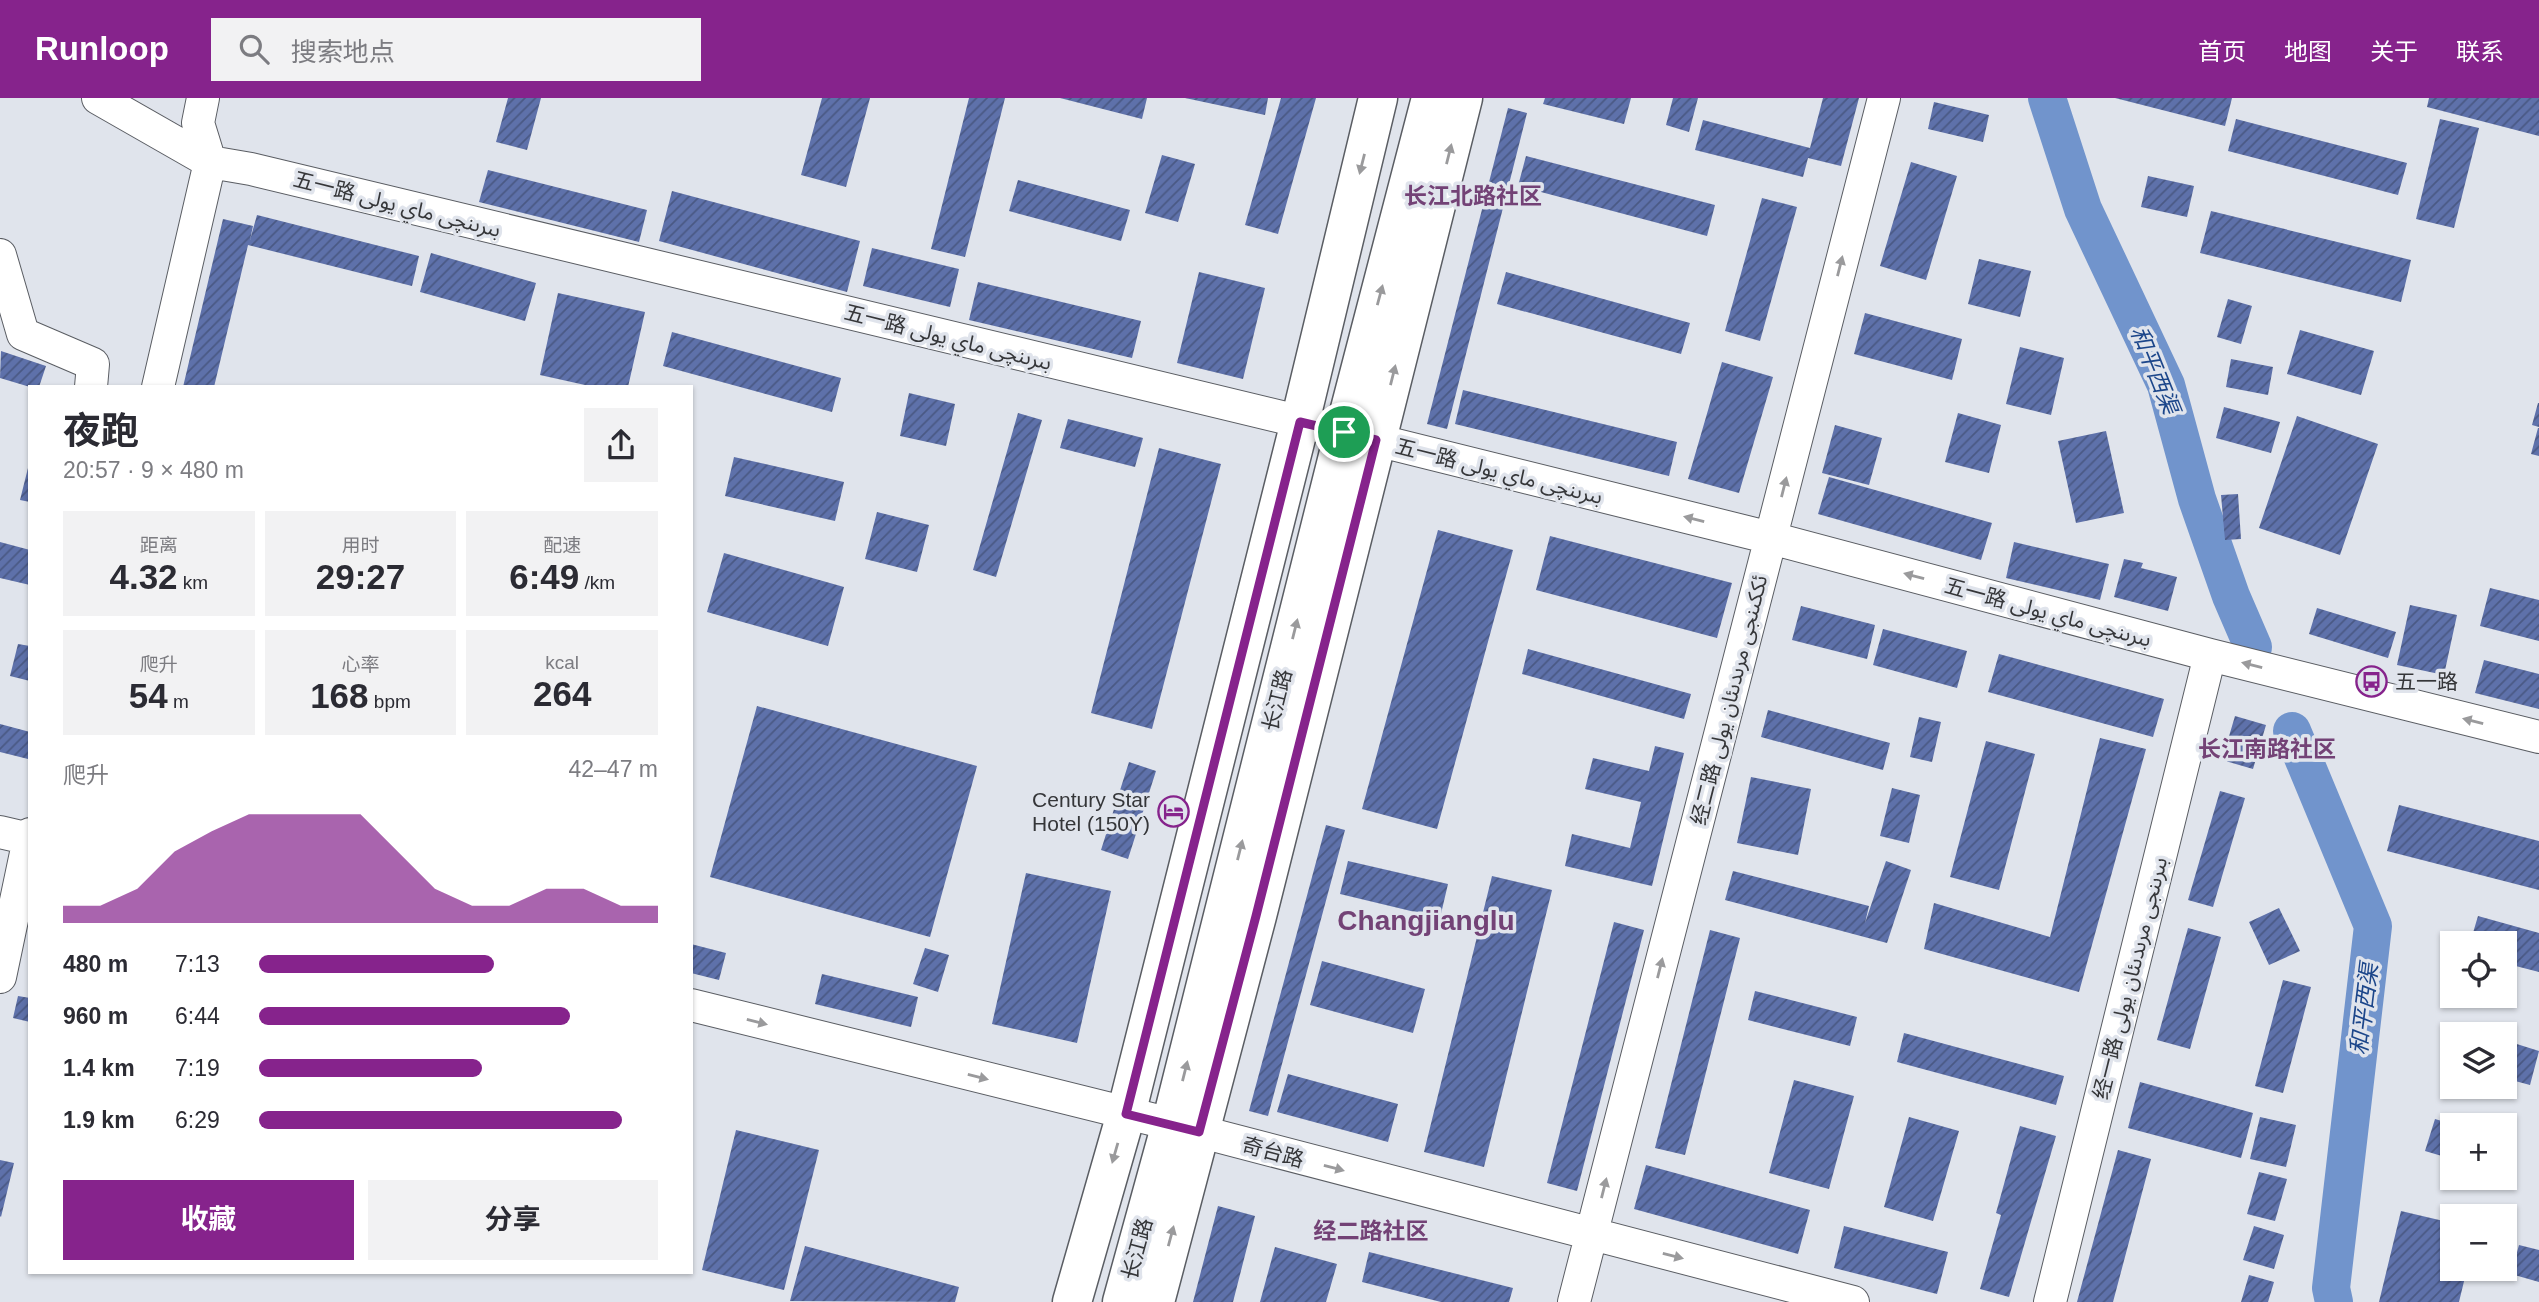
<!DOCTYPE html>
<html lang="zh">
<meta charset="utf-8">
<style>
:root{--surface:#fff;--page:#f2f2f3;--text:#2b2b33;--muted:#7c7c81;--accent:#86238c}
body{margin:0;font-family:Arial,"Noto Sans Arabic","Noto Sans SC",sans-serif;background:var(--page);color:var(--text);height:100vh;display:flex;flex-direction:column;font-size:26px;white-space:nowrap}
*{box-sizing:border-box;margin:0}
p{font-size:23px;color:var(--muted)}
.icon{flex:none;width:38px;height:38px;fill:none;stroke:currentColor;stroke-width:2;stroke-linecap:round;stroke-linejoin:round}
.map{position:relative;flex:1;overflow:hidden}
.details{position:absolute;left:28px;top:287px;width:665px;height:889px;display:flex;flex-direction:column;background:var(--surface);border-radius:0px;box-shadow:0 2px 5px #0004}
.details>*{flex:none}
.fabs{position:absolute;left:2440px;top:833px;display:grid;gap:14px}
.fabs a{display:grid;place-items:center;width:77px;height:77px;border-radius:0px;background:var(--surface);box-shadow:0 2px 5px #0004;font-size:35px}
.pin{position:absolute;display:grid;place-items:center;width:60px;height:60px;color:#fff;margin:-30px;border:4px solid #fff;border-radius:50%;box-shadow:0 2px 7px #0007}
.round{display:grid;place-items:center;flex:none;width:74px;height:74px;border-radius:0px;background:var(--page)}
.summary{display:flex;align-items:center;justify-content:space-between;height:119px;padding:0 35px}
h1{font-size:38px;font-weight:700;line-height:52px}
.metrics{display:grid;grid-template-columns:repeat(3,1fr);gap:10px;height:119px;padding:7px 35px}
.metrics div{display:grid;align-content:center;border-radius:0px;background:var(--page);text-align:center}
.metrics b{font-size:35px;font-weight:700}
.metrics small{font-size:19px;font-weight:400}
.metrics p{font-size:19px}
.chart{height:196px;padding:14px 35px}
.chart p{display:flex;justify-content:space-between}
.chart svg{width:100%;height:126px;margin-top:7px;fill:var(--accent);opacity:.7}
.button{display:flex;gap:14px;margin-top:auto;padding:14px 35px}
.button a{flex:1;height:80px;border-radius:0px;background:var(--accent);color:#fff;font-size:28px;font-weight:700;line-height:80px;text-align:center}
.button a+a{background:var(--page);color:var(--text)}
ul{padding:0 35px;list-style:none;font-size:23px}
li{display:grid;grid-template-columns:112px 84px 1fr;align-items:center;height:52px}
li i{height:18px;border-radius:9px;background:var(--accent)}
header{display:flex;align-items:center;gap:42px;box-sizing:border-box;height:98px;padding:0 35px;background:var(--accent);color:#fff}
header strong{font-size:33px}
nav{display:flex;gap:38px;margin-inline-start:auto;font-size:24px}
.search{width:490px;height:63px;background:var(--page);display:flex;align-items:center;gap:18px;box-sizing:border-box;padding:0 24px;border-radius:0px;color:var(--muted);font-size:26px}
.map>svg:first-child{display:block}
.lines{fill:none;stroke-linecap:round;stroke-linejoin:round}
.river{stroke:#7194cc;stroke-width:38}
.building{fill:url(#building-hatch)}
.minor-casing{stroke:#5a5d63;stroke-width:34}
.major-casing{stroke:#5a5d63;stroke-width:41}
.minor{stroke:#fff;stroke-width:32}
.major{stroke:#fff;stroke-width:38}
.oneway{fill:#9a9a9c}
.route-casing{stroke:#fff;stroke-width:14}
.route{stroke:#86238c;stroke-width:9}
.labels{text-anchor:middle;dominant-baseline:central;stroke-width:7;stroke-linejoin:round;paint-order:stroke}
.street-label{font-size:21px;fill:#353639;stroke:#e0e4ec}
.poi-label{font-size:21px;fill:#353639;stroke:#e0e4ec;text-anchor:start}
.neighbourhood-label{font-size:23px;font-weight:bold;fill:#734276;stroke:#e0e4ec}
.water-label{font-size:23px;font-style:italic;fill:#1c468a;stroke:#e0e4ec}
.district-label{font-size:28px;font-weight:bold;fill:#734276;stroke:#e0e4ec}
</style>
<header>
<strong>Runloop</strong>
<div class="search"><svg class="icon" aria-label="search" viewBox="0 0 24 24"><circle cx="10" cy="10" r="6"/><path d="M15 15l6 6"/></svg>搜索地点</div>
<nav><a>首页</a><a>地图</a><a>关于</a><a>联系</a></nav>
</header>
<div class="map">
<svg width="2539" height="1204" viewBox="0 0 2539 1204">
<defs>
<pattern id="building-hatch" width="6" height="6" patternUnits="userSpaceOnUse" patternTransform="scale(1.75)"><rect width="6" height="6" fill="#5e71aa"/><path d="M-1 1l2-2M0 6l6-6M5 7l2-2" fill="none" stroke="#4a5984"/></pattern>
</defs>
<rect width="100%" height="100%" fill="#e0e4ec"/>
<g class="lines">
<path class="river" d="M2047,0L2083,111L2166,287L2197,401L2231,498L2253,549
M2292,633L2373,828L2331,1190L2334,1204"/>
</g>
<path class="building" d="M508,0H541L527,52L496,44Z
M822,0H870L846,89L801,77Z
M969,0H1005L965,159L931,151Z
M1060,0H1147L1142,21Z
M1185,0H1268L1265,17Z
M1281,0H1316L1278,136L1245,127Z
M1545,0H1631L1624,26L1543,6Z
M1673,0H1698L1689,34L1666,27Z
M1823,0H1859L1841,68L1808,60L1803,79L1695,52L1703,22L1810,50Z
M2115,0H2232L2225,28Z
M2429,0H2539V38L2427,9Z
M1934,4L1989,17L1983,44L1928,31Z
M1508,10L1527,15L1447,331L1427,326Z
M2236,21L2407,65L2398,97L2228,53Z
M2440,21L2479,30L2454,130L2416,121Z
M1162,57L1195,66L1178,124L1145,115Z
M1526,58L1715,107L1707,138L1518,88Z
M1911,64L1957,78L1926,182L1880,168Z
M488,72L647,112L639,144L479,104Z
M2148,78L2194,88L2187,119L2141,109Z
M1018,82L1130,112L1121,143L1009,113Z
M672,93L860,143L847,194L659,143Z
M1762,100L1797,109L1760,243L1725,233Z
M2211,113L2411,162L2401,204L2200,155Z
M257,117L419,158L412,188L248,147L214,289H183L223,121L253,128L250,142Z
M872,150L959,171L950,209L863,188Z
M431,155L536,185L525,223L420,194Z
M1979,161L2031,173L2020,219L1968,206Z
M1199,174L1265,190L1243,281L1177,265Z
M1506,174L1690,225L1681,256L1497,206Z
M978,184L1141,223L1132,260L969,222Z
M558,195L645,214L628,289H594L540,277Z
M2228,201L2252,208L2241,246L2217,239Z
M1865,215L1962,241L1952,282L1854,256Z
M2300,232L2374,253L2361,297L2287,276Z
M672,234L841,280L832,314L663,268Z
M2020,249L2064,260L2051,317L2006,306Z
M1,253L46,268L39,289H30L0,280Z
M2231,261L2273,269L2268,297L2226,289Z
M1722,264L1773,279L1739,395L1688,381Z
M1463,292L1677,344L1669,378L1455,326Z
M909,295L955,306L946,348L900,338Z
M2538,305H2539V329L2532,327Z
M2224,309L2280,324L2271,355L2216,340Z
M1018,315L1042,322L996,479L973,472Z
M1958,315L2001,327L1989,375L1945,364Z
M2297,318L2378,346L2340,457L2259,430Z
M1068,321L1143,340L1135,369L1060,350Z
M1835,327L1882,340L1869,387L1822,375Z
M2538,330H2539V358L2531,356Z
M2106,333L2124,415L2076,425L2058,343Z
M1159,350L1221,366L1152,631L1091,615Z
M734,359L844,384L835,423L725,398Z
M29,366H30V404L20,402Z
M1829,379L1992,425L1981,462L1818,416Z
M2238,396L2241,441L2225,442L2221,397Z
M877,414L929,427L917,474L865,461Z
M1438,432L1513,452L1437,731L1362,711Z
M1550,438L1732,485L1717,540L1536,492Z
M0,444L30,452V487L0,480Z
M2014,444L2109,466L2100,502L2006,480Z
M724,455L844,489L828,548L707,514Z
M2124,461L2143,465L2141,470L2177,479L2168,513L2114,499Z
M2490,490L2539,502V543L2480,528Z
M2410,507L2457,517L2444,577L2397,567Z
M1801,508L1875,527L1867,561L1792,542Z
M2317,510L2396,534L2388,560L2309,536Z
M1883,531L1967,553L1957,590L1873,567Z
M18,546L30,548V583L10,578Z
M1528,551L1691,596L1684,621L1522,576Z
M1999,556L2164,601L2153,639L1988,594Z
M2484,562L2539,576V611L2475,595Z
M757,608L977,668L930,839L710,779Z
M1768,612L1890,645L1883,672L1761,639Z
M2235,618L2266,627L2253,671L2222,662Z
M1919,619L1941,624L1932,664L1910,659Z
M0,626L30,634L28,661L0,654Z
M2100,640L2146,651L2079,894L1924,851L1934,805L2050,839Z
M1986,643L2035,656L1999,792L1950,779Z
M1655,648L1684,655L1652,788L1565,768L1572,736L1630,750L1641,704L1585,691L1593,660L1649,673Z
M1129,664L1156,673L1128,761L1101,752Z
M1751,679L1811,691L1798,757L1737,745Z
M1892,690L1920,697L1909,745L1880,738Z
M2220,693L2245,700L2213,809L2188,802Z
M2399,707L2539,743V792L2387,753Z
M1326,727L1345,732L1268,1018L1249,1013Z
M1348,763L1448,786L1440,820L1340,796Z
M1886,763L1911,772L1887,845L1725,802L1733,773L1869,808L1865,825Z
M1026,775L1111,793L1077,945L992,926Z
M1492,778L1552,792L1484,1069L1424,1054Z
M2279,810L2300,853L2269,867L2249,824Z
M2478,818L2539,835V874L2504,865V845H2470Z
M1614,824L1644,832L1577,1093L1547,1085Z
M2188,830L2221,839L2190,951L2157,942Z
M1710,832L1740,840L1685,1057L1655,1050Z
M691,846L726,855L719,882L691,875Z
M925,850L949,857L938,894L913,886Z
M1322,863L1425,891L1413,935L1310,907Z
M822,876L918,899L911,929L815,906Z
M2283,882L2311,889L2283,995L2255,988Z
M1755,893L1857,919L1850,948L1748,922Z
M18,898L30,900V924L13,920Z
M2457,928L2481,936H2454Z
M1904,935L2064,978L2056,1007L1897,964Z
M2504,942L2539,953L2530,987L2504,980Z
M2451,947H2452V964L2446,963Z
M1288,976L1398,1006L1388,1044L1277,1014Z
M1794,982L1854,998L1829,1091L1769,1075Z
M2140,984L2253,1015L2241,1060L2128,1030Z
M1909,1019L1959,1033L1933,1123L1884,1109Z
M2260,1019L2296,1027L2286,1069L2250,1061Z
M2435,1021L2452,1026V1061L2425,1053Z
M2020,1028L2056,1038L2009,1199L1980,1191L2001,1117L1996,1115Z
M736,1032L819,1052L784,1192L702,1172Z
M2504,1041L2512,1043L2505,1069H2504Z
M2118,1052L2151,1061L2113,1204H2077Z
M0,1062L14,1065L1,1119L0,1118Z
M1646,1067L1810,1112L1798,1156L1634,1111Z
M2259,1074L2287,1081L2275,1123L2247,1116Z
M1218,1108L1255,1118L1233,1204H1193Z
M2401,1113L2452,1125V1171H2467L2459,1204H2379Z
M1844,1128L1948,1154L1937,1196L1834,1170Z
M2254,1128L2284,1137L2274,1171L2243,1162Z
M2519,1147L2539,1152V1184L2511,1176Z
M805,1148L959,1189L955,1204L790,1203Z
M1275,1149L1337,1166L1326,1204H1260Z
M1369,1154L1513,1190L1509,1204H1441L1362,1184Z
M2249,1177L2274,1184L2268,1204H2241Z"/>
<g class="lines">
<defs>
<path id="minor" d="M98,0L210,64
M203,0L198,25L210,64
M0,157L23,236L93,266L91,289
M158,289L210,64L251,71L1344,334L1771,440L2210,557L2539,639
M0,734L30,741
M0,879L30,736
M691,907L1171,1026L1853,1204
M1574,1204L1884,0
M2050,1204L2210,557"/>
<path id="major" d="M1072,1204L1126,1016L1300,324L1378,0
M1122,1204L1171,1026L1344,334L1431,0
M1155,1204L1257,818L1463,0"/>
</defs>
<use href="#minor" class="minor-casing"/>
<use href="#major" class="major-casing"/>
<use href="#minor" class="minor"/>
<use href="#major" class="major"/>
</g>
<defs><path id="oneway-solid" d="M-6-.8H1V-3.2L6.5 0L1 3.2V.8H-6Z" transform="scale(1.75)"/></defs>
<g class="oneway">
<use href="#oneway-solid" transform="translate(1449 56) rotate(-76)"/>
<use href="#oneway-solid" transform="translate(1362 66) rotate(104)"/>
<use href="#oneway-solid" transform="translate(1840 168) rotate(-76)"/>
<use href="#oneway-solid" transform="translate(1380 197) rotate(-75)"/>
<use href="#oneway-solid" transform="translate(1393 277) rotate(-76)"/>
<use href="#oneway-solid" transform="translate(1784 389) rotate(-76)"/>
<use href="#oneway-solid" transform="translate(1694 421) rotate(-166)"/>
<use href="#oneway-solid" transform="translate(1914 478) rotate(-165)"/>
<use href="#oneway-solid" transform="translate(1295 531) rotate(-76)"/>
<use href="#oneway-solid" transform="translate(2252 567) rotate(-166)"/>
<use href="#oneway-solid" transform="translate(2473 623) rotate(-166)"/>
<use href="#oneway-solid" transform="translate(1240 752) rotate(-76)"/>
<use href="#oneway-solid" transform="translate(1660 870) rotate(-76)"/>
<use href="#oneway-solid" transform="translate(757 924) rotate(14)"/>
<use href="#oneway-solid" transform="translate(1185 973) rotate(-76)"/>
<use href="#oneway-solid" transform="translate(978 979) rotate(14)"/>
<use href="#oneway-solid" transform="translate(1115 1055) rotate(106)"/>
<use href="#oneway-solid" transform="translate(1334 1070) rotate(15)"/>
<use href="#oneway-solid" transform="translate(1604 1090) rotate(-76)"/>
<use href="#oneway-solid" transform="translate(1171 1138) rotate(-75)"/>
<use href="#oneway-solid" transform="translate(1673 1158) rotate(14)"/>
</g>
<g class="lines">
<defs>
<path id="route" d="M1300,324L1376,342L1256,818L1199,1034L1126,1016Z"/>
</defs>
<use href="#route" class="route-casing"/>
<use href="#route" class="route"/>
</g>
<defs>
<symbol id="bus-ring" viewBox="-11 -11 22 22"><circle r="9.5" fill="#e0e4ec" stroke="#86238c" stroke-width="1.5"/><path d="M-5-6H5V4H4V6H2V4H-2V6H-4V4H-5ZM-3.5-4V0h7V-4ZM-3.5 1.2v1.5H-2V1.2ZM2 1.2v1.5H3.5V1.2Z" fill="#86238c"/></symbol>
<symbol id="hotel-ring" viewBox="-11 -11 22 22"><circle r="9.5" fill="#e0e4ec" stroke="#86238c" stroke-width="1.5"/><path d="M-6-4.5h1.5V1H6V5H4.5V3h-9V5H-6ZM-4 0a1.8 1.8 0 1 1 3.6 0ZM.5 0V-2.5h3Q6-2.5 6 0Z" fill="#86238c"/></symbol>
</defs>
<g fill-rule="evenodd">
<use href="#bus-ring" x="2354" y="566" width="35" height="35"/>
<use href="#hotel-ring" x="1156" y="696" width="35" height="35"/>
</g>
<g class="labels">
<g class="street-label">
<text transform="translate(397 106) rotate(14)">五一路 بىرىنچى ماي يولى</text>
<text transform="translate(948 239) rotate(14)">五一路 بىرىنچى ماي يولى</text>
<text transform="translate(1499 373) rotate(14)">五一路 بىرىنچى ماي يولى</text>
<text transform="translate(2048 514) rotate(15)">五一路 بىرىنچى ماي يولى</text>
<text transform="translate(1277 602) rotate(-76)">长江路</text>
<text transform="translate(1729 602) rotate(-76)">经二路 ئككىنجى مرىدىئان يولى</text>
<text transform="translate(2130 880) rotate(-76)">经一路 بىرىنجى مرىدىئان يولى</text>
<text transform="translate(1273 1054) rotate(15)">奇台路</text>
<text transform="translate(1137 1151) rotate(-75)">长江路</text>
</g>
<g class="poi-label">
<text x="2395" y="583">五一路</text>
<text x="1150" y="701" text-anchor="end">Century Star<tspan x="1150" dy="24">Hotel (150Y)</tspan></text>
</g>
<g class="neighbourhood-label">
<text x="1473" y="98">长江北路社区</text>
<text x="2267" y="651">长江南路社区</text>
<text x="1371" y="1133">经二路社区</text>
</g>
<g class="water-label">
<text transform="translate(2155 272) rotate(68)">和平西渠</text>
<text transform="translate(2364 911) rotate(-83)">和平西渠</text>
</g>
<g class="district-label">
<text x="1426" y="822">Changjianglu</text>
</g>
</g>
</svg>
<div class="fabs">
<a><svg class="icon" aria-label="locate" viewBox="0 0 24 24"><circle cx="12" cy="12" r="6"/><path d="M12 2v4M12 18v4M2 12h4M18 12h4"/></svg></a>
<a><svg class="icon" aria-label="layers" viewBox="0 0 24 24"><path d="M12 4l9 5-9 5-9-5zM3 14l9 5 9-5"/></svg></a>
<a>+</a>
<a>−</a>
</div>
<div class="pin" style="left:1344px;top:334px;background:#1e9e55"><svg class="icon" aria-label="arrive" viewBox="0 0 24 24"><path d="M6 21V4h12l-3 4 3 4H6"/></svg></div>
<section class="details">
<div class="summary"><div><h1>夜跑</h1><p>20:57 · 9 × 480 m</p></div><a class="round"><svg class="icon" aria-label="share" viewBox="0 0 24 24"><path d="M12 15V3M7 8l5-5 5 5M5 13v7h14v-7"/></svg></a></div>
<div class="metrics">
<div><p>距离</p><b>4.32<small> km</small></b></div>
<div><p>用时</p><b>29:27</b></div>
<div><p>配速</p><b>6:49<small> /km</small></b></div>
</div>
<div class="metrics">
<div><p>爬升</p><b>54<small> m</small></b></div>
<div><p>心率</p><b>168<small> bpm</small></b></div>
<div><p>kcal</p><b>264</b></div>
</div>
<div class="chart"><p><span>爬升</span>42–47 m</p>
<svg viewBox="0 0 160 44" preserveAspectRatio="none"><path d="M0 44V38L10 38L20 32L30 19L40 12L50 6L60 6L70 6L80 6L90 19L100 32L110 38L120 38L130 32L140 32L150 38L160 38V44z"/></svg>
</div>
<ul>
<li><b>480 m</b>7:13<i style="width:59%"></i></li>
<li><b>960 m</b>6:44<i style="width:78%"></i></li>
<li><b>1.4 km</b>7:19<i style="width:56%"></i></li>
<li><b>1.9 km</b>6:29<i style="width:91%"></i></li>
</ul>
<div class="button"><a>收藏</a><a>分享</a></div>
</section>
</div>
